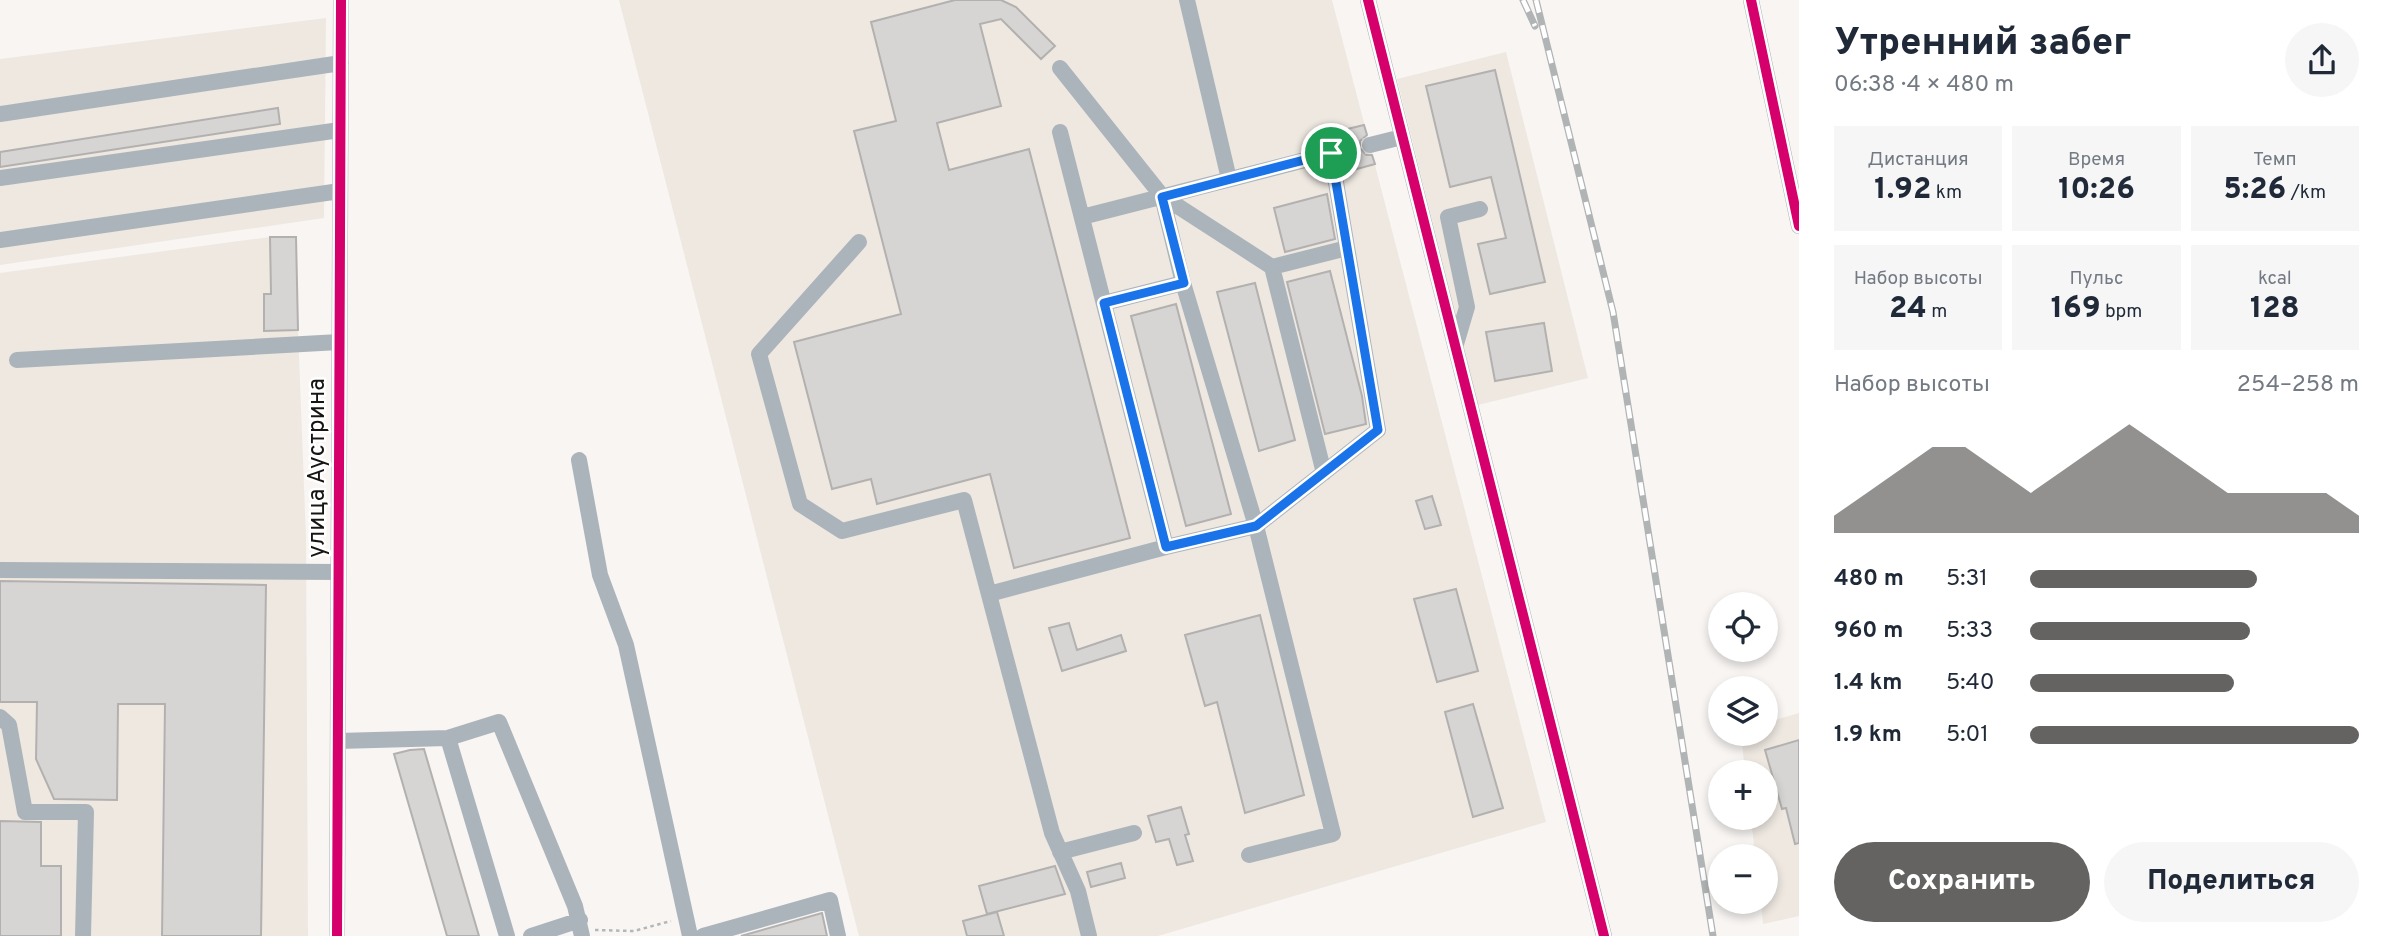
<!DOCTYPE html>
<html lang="ru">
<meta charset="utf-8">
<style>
:root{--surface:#fff;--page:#f6f6f7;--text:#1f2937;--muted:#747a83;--accent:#656361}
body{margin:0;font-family:Overpass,sans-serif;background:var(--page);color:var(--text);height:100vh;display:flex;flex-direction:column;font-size:26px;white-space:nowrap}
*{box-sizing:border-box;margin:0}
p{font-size:23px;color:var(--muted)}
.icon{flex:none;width:38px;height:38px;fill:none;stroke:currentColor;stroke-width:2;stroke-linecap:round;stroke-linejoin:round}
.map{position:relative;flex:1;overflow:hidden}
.details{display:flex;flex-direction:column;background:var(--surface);width:595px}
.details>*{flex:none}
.tools{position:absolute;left:1708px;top:592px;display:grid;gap:14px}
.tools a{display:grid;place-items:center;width:70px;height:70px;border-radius:50%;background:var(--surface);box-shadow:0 4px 10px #0003;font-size:35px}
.pin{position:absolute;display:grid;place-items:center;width:60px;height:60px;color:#fff;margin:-30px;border:4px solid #fff;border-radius:50%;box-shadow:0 2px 7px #0007}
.round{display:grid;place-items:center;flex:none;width:74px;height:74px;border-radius:37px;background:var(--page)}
.headline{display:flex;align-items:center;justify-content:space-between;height:119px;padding:0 35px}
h1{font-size:38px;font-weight:800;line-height:52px}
.metrics{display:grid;grid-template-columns:repeat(3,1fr);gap:10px;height:119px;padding:7px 35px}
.metrics div{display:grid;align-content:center;border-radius:0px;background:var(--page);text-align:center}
.metrics b{font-size:30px;font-weight:800}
.metrics small{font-size:19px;font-weight:400}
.metrics p{font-size:19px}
.chart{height:196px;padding:14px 35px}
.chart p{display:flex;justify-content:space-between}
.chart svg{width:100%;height:126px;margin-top:7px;fill:var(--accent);opacity:.7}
.cta{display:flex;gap:14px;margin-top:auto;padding:14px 35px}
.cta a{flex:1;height:80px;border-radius:42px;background:var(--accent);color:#fff;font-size:28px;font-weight:800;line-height:80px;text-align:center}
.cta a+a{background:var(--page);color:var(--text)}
ul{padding:0 35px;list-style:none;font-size:23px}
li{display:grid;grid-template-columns:112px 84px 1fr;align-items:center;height:52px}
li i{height:18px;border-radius:9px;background:var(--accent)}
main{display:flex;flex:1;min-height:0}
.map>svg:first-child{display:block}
.built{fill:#eee8e1}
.building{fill:#d6d5d3;stroke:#b3b1b0;stroke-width:2}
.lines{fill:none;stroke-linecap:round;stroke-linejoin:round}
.minor-tunnel{stroke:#d6d3d1;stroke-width:16;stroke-dasharray:16 8;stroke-linecap:butt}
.path{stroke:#b4b7ba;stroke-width:2.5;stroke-dasharray:3.5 3.5;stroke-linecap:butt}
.minor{stroke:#acb4bb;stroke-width:16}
.rail-casing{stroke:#b1b4b5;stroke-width:7}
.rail{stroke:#fff;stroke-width:4.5;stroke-dasharray:13;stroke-linecap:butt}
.cycleway-casing{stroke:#fff;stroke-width:15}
.cycleway{stroke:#d6006c;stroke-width:10}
.route-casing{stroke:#fff;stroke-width:14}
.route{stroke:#1a73e8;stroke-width:9}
.labels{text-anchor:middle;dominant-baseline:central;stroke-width:5;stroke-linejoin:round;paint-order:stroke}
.street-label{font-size:24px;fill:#161513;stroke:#fff}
</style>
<main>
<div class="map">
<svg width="1799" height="936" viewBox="0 0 1799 936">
<rect width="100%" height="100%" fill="#f8f5f3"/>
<path class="built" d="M619,0H1332L1546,822L1158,936H859Z
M326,18L324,218L0,265V59Z
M1506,52L1588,378L1478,405L1397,79Z
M270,237H296L298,330L306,538L308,936H0V273Z
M1799,713V916L1763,924L1761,901H1766V856H1755L1751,817H1766V772H1745L1741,733H1766V723Z"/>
<path class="building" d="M955,0H1001L1016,7L1055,46L1041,59L1001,19L980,24L1001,106L937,123L949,170L1029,149L1130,538L1014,568L990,474L877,504L871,479L832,489L794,342L901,314L854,131L896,121L871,22Z
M1495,70L1545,282L1490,294L1478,244L1506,238L1491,177L1450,187L1426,86Z
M278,108L280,124L0,167V152Z
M1364,125L1367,135L1360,141V148L1366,155H1372L1375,164L1346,172L1343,161L1350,154V148L1343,141H1338L1335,132Z
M1327,194L1335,239L1285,252L1274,208Z
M270,237H296L298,330L264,331V294H271Z
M1330,271L1362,396L1366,424L1325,434L1287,282Z
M1255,283L1295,440L1259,451L1217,292Z
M1176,304L1231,514L1186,526L1131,316Z
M1544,323L1552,371L1495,381L1486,332Z
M1432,496L1441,525L1425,529L1416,501Z
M0,581L266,585L261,936H162L165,704H118L117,800L54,799L36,759L37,702H0Z
M1456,589L1478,671L1437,682L1414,599Z
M1260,615L1304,795L1245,813L1217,702L1205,706L1185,635Z
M1069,623L1077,650L1121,635L1126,651L1062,671L1049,628Z
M1473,704L1503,808L1473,817L1445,712Z
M1799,740V843L1795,844L1786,808L1782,809L1765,750Z
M424,749L456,858L479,936H447L394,754L410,750Z
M1181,807L1189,834L1185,835L1193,861L1177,865L1169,839L1156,842L1148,816Z
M0,821L41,822V866H61V936H0Z
M1121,863L1125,878L1091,887L1087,872Z
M1055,866L1065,894L987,914L979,886Z
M997,912L1004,936H967L963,921Z
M822,913L827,936H741Z"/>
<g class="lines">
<path class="minor-tunnel" d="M1340,151L1370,145"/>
<path class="path" d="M595,930L634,931L671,921"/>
<path class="minor" d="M1187,0L1229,179
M1368,0L1604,936
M1751,0L1799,226
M1060,68L1162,196L1183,283
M0,114L341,63
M1370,145L1402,137
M0,178L340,130
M1162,196L1272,267
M1082,217L1340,151
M0,240L340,191
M859,242L759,354L800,504L842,531L964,500L1052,833L1078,891L1089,936
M1104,303L1183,283L1256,526L1378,430L1331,153
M1456,344L1467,307L1448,217L1480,209
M17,360L339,342
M579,460L600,575L626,645L690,936
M1324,473L1272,267L1347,248
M1166,547L1256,526L1333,834L1249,855
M0,570L338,572
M989,594L1166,547L1060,132
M0,717L9,725L25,812H86L83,936
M448,738L507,936
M338,741L448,738L499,722L575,906L582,936
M1060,852L1134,833
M337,936L341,0
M531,936L580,920
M703,936L830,900L838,936"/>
<defs>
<path id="rail" d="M1523,0L1535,26
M1536,0L1613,312L1713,936"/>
</defs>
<use href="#rail" class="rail-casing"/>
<use href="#rail" class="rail"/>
<defs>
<path id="cycleway" d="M1368,0L1604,936
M1751,0L1799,226
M337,936L341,0"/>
</defs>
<use href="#cycleway" class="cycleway-casing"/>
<use href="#cycleway" class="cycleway"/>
</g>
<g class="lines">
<defs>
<path id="route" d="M1331,153L1378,430L1256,526L1166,547L1104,303L1184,283L1162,197Z"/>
</defs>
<use href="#route" class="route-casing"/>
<use href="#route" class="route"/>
</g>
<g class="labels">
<g class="street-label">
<text transform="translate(318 468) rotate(-90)">улица Аустрина</text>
</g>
</g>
</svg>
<div class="tools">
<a><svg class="icon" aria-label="locate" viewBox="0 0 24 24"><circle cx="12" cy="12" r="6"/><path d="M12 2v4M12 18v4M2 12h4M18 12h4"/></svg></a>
<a><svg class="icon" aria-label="layers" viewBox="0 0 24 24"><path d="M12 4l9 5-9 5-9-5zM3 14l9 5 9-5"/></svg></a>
<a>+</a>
<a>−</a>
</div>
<div class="pin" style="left:1331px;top:153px;background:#1e9e55"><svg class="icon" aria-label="arrive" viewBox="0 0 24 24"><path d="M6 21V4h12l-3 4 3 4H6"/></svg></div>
</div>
<section class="details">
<div class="headline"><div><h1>Утренний забег</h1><p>06:38 · 4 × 480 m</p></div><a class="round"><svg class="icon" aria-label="share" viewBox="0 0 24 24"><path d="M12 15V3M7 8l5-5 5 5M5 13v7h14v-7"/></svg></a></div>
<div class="metrics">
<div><p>Дистанция</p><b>1.92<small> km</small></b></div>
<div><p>Время</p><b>10:26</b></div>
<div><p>Темп</p><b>5:26<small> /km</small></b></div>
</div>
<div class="metrics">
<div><p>Набор высоты</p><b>24<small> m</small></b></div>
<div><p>Пульс</p><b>169<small> bpm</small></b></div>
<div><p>kcal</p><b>128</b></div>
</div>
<div class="chart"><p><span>Набор высоты</span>254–258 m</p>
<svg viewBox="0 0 160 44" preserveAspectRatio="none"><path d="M0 44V38L10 30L20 22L30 14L40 14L50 22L60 30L70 22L80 14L90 6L100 14L110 22L120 30L130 30L140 30L150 30L160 38V44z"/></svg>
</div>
<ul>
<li><b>480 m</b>5:31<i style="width:69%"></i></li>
<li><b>960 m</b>5:33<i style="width:67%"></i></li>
<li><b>1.4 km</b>5:40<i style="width:62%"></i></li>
<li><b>1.9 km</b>5:01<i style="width:100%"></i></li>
</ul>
<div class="cta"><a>Сохранить</a><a>Поделиться</a></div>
</section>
</main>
